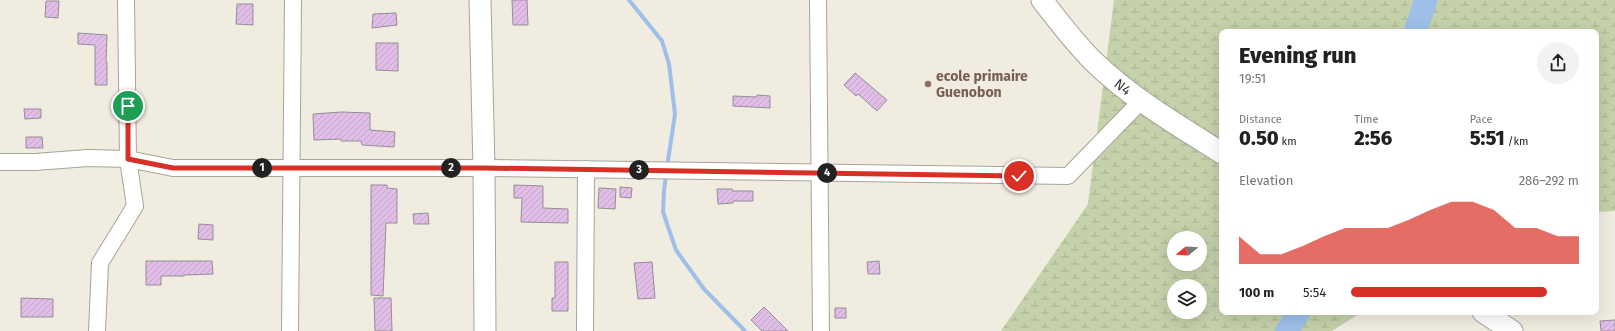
<!DOCTYPE html>
<meta charset="utf-8">
<style>
:root{--surface:#fff;--page:#f2f2f2;--text:#222;--muted:#767676;--accent:#d93025}
body{margin:0;font-family:"Fira Sans",sans-serif;background:var(--page);color:var(--text);height:100vh;display:flex;flex-direction:column;font-size:15px;white-space:nowrap}
*{box-sizing:border-box;margin:0}
p{font-size:13px;color:var(--muted)}
.icon{flex:none;width:22px;height:22px;fill:none;stroke:currentColor;stroke-width:2;stroke-linecap:round;stroke-linejoin:round}
.map{position:relative;flex:1;overflow:hidden}
.sheet{position:absolute;left:1219px;top:29px;width:380px;height:286px;display:flex;flex-direction:column;background:var(--surface);border-radius:8px;box-shadow:0 4px 16px #0002}
.sheet>*{flex:none}
.needle{width:26px;rotate:252deg}
.controls{position:absolute;left:1167px;top:231px;display:grid;gap:8px}
.controls a{display:grid;place-items:center;width:40px;height:40px;border-radius:50%;background:var(--surface);box-shadow:0 4px 16px #0002;font-size:20px}
.pin{position:absolute;display:grid;place-items:center;width:34px;height:34px;color:#fff;margin:-17px;border:2px solid #fff;border-radius:50%;box-shadow:0 1px 4px #0007}
.km{position:absolute;width:20px;height:20px;margin:-10px;border-radius:50%;background:#222;color:#fff;font-size:11px;line-height:20px;text-align:center}
.round{display:grid;place-items:center;flex:none;width:42px;height:42px;border-radius:21px;background:var(--page)}
.headline{display:flex;align-items:center;justify-content:space-between;height:68px;padding:0 20px}
h1{font-size:22px;font-weight:800;line-height:30px}
.figures{display:grid;grid-template-columns:repeat(3,1fr);gap:6px;height:68px;padding:4px 20px}
.figures div{display:grid;align-content:center}
.figures b{font-size:20px;font-weight:800}
.figures small{font-size:11px;font-weight:400}
.figures p{font-size:11px}
.chart{height:112px;padding:8px 20px}
.chart p{display:flex;justify-content:space-between}
.chart svg{width:100%;height:72px;margin-top:4px;fill:var(--accent);opacity:.7}
ul{padding:0 20px;list-style:none;font-size:13px}
li{display:grid;grid-template-columns:64px 48px 1fr;align-items:center;height:30px}
li i{height:10px;border-radius:5px;background:var(--accent)}
.map>svg:first-child{display:block}
.wetland{fill:url(#wetland-marsh);fill-rule:evenodd}
.lines{fill:none;stroke-linecap:round;stroke-linejoin:round}
.stream{stroke:#9ebfe8;stroke-width:4}
.river{stroke:#9ebfe8;stroke-width:23}
.building{fill:url(#building-hatch);stroke:#958d96}
.minor-casing{stroke:#a8a498;stroke-width:18}
.major-casing{stroke:#a8a498;stroke-width:23}
.minor{stroke:#fff;stroke-width:16}
.major{stroke:#fff;stroke-width:21}
.route-casing{stroke:#fff;stroke-width:8}
.route{stroke:#d93025;stroke-width:5}
.education-dot{fill:#8d6e63;stroke:#f0ece0;stroke-width:1.5}
.labels{text-anchor:middle;dominant-baseline:central;stroke-width:3;stroke-linejoin:round;paint-order:stroke}
.education-label{font-size:14px;font-weight:bold;fill:#785e54;stroke:#f0ece0;text-anchor:start}
.street-label{font-size:14px;fill:#393732;stroke:#f0ece0}
</style>
<div class="map">
<svg width="1615" height="331" viewBox="0 0 1615 331">
<defs>
<pattern id="wetland-marsh" width="20" height="14" patternUnits="userSpaceOnUse"><rect width="20" height="14" fill="#c4d1aa"/><path d="M1 5h8M5 5V1M11 12h8M15 12V8" fill="none" stroke="#a9b493"/></pattern>
<pattern id="building-hatch" width="6" height="6" patternUnits="userSpaceOnUse"><rect width="6" height="6" fill="#e1bee8"/><path d="M-1 1l2-2M0 6l6-6M5 7l2-2" fill="none" stroke="#c2a4c7"/></pattern>
</defs>
<rect width="100%" height="100%" fill="#f0ece0"/>
<path class="wetland" d="M1114,0H1615V211L1596,212V32H1222V312H1362L1332,331H1001L1088,204ZM1174,238H1200V264H1174ZM1174,286H1200V312H1174Z"/>
<g class="lines">
<path class="stream" d="M629,0L662,41L669,64L675,114L667,167
M666,174L664,191L663,212L676,250L704,289L745,331"/>
<path class="river" d="M1415,32L1426,0
M1287,331L1299,312"/>
</g>
<path class="building" d="M512,0H527L528,25H513Z
M46,1H59L58,18L45,17Z
M237,4H253V25L236,24Z
M396,13L397,25L372,28L373,14Z
M78,33L107,35L106,62H107V85H95V45L78,44Z
M376,43H398V71L376,70Z
M855,73L887,100L877,111L858,94L856,96L844,85Z
M757,95L770,96V108L733,106V96L757,97Z
M24,109H41V118L25,119Z
M342,112L370,113V130L395,132L394,147L362,145L361,141H341V139L314,140L313,114Z
M26,137H42L43,148H26Z
M371,185H387V188L397,189V223H386L383,296L371,295Z
M514,185L543,186V208L568,209V223L521,222L522,198H514Z
M620,187L632,188L631,198L620,197Z
M599,188L616,189L615,209L598,208Z
M717,189H732L733,191H753V201H733V203L718,204Z
M428,213L429,224H414L413,214Z
M199,224L213,225V240L198,239Z
M146,261H212L213,274L184,275V276H161V285H146Z
M879,261L880,274H868L867,262Z
M555,262H568V311H552V298H555Z
M652,262L655,298L638,299L634,263Z
M21,298L53,299V317H21Z
M374,298H391L392,331H375Z
M764,307L788,331H762L751,320Z
M835,308H846V318H835Z
M1615,320V331H1601L1600,321Z"/>
<g class="lines">
<defs>
<path id="minor" d="M818,0L821,331
M0,162H35L88,158L128,159L173,168H484L1068,176L1141,101
M97,331L100,263L135,206L128,159L126,0
M290,331L293,0
M585,331L586,169"/>
<g id="major">
<path d="M480,0L484,168L485,331"/>
<path id="s1" d="M1042,0C1058,21 1074,42 1093,61C1131,98 1177,125 1222,153"/>
<path d="M1483,312L1512,331"/>
</g>
</defs>
<use href="#minor" class="minor-casing"/>
<use href="#major" class="major-casing"/>
<use href="#minor" class="minor"/>
<use href="#major" class="major"/>
</g>
<g class="lines">
<defs>
<path id="route" d="M128,106V159L173,168H484L1019,176"/>
</defs>
<use href="#route" class="route-casing"/>
<use href="#route" class="route"/>
</g>
<circle class="education-dot" cx="928" cy="84" r="4"/>
<g class="labels">
<g class="education-label">
<text x="936" y="76">ecole primaire<tspan x="936" dy="16">Guenobon</tspan></text>
</g>
<g class="street-label">
<text stroke="none"><textPath href="#s1" startOffset="119">N4</textPath></text>
</g>
</g>
</svg>
<div class="controls">
<a><svg class="needle" viewBox="-14 -14 28 28"><path d="M0-13l5 13h-10z" fill="#e53935"/><path d="M0 13l5-13h-10z" fill="#767676"/></svg></a>
<a><svg class="icon" aria-label="layers" viewBox="0 0 24 24"><path d="M12 4l9 5-9 5-9-5zM3 14l9 5 9-5"/></svg></a>
</div>
<div class="pin" style="left:128px;top:106px;background:#1e9e55"><svg class="icon" aria-label="arrive" viewBox="0 0 24 24"><path d="M6 21V4h12l-3 4 3 4H6"/></svg></div>
<div class="pin" style="left:1019px;top:176px;background:#d93025"><svg class="icon" aria-label="check" viewBox="0 0 24 24"><path d="M5 12l5 5 9-10"/></svg></div>
<b class="km" style="left:262px;top:168px">1</b>
<b class="km" style="left:451px;top:168px">2</b>
<b class="km" style="left:639px;top:170px">3</b>
<b class="km" style="left:827px;top:173px">4</b>
<section class="sheet">
<div class="headline"><div><h1>Evening run</h1><p>19:51</p></div><a class="round"><svg class="icon" aria-label="share" viewBox="0 0 24 24"><path d="M12 15V3M7 8l5-5 5 5M5 13v7h14v-7"/></svg></a></div>
<div class="figures">
<div><p>Distance</p><b>0.50<small> km</small></b></div>
<div><p>Time</p><b>2:56</b></div>
<div><p>Pace</p><b>5:51<small> /km</small></b></div>
</div>
<div class="chart"><p><span>Elevation</span>286–292 m</p>
<svg viewBox="0 0 160 44" preserveAspectRatio="none"><path d="M0 44V27L10 38L20 38L30 33L40 27L50 22L60 22L70 22L80 17L90 11L100 6L110 6L120 11L130 22L140 22L150 27L160 27V44z"/></svg>
</div>
<ul>
<li><b>100 m</b>5:54<i style="width:86%"></i></li>
</ul>
</section>
</div>
